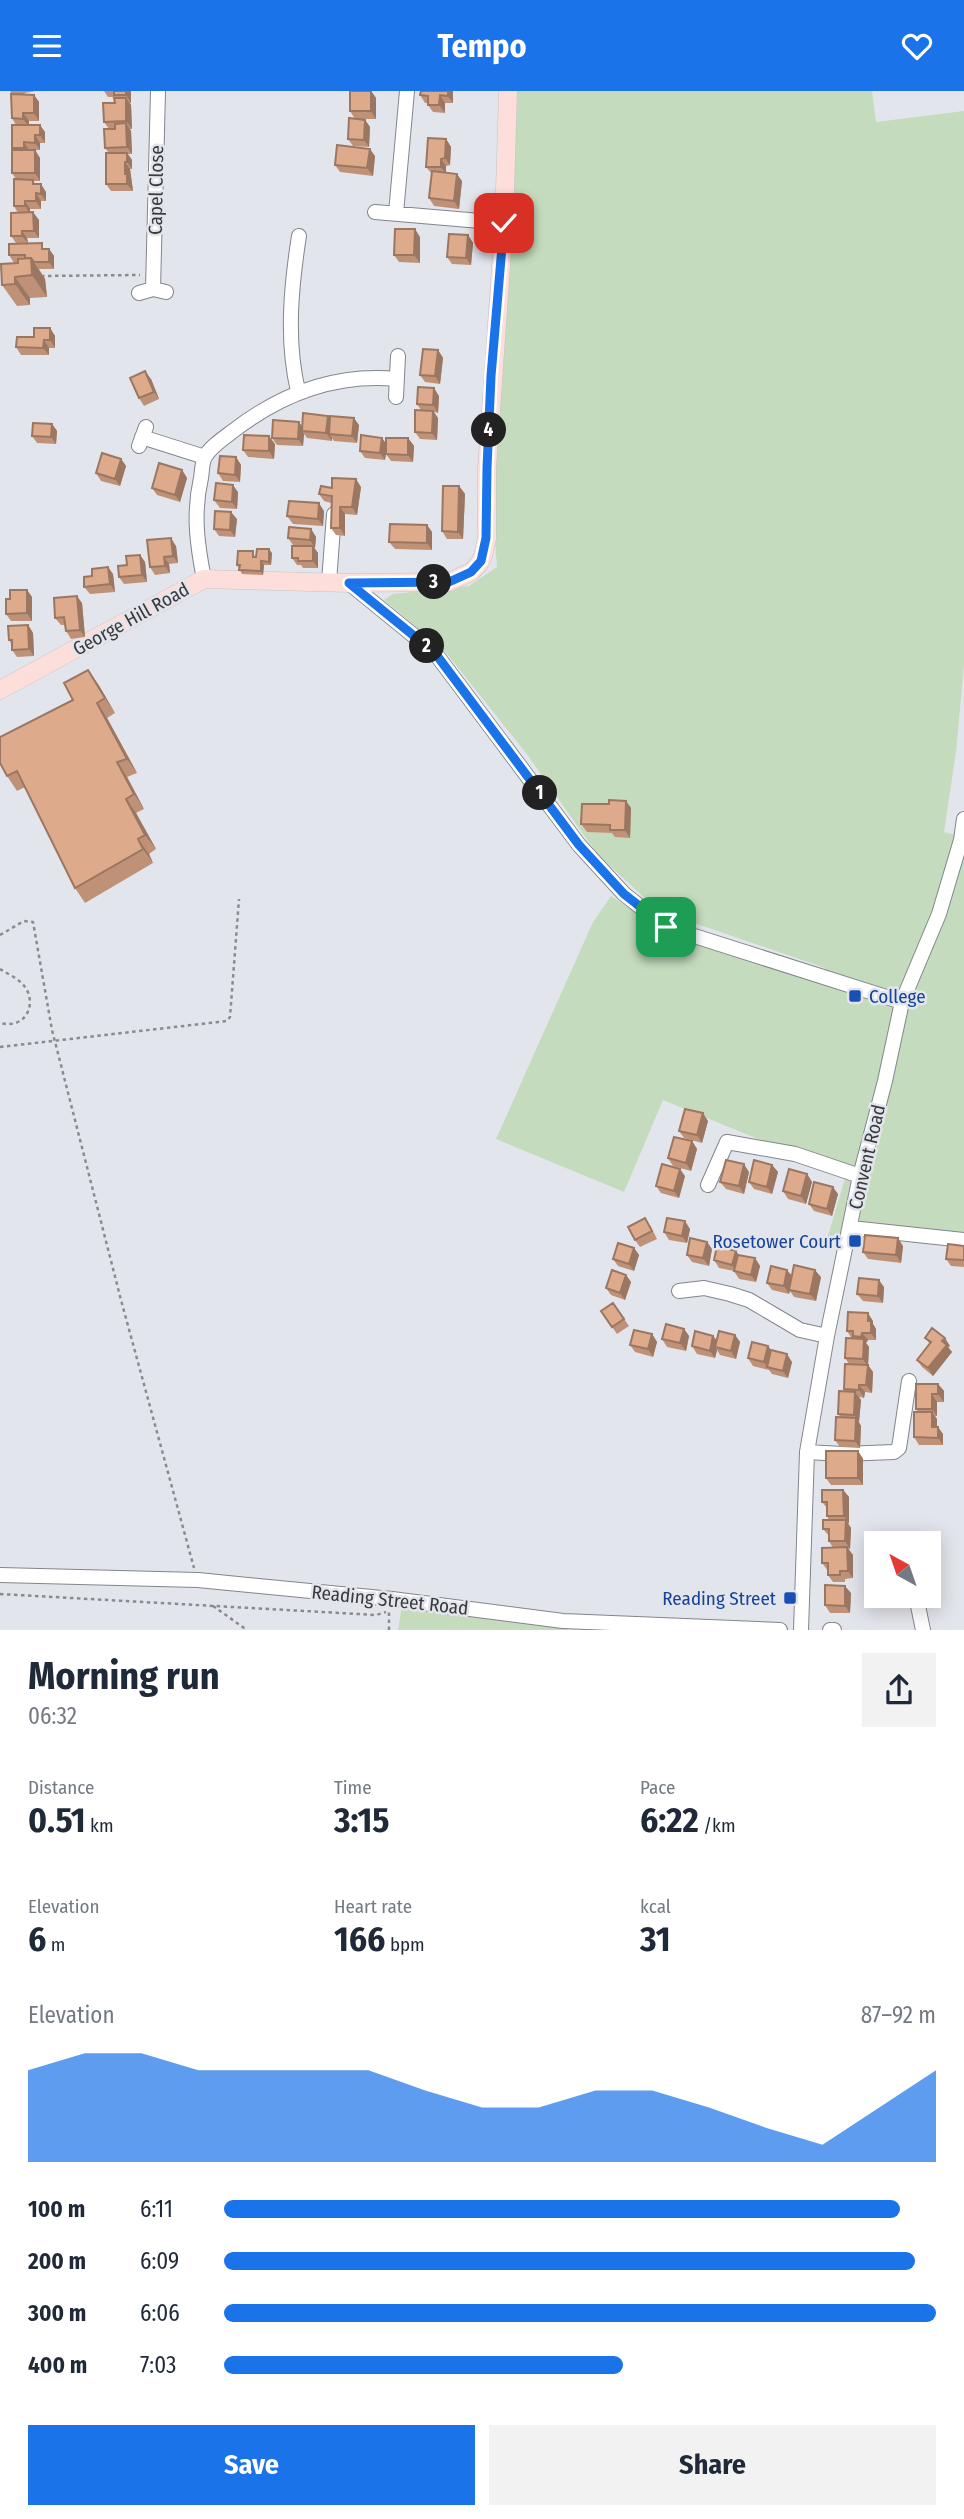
<!DOCTYPE html>
<meta charset="utf-8">
<style>
:root{--surface:#fff;--page:#f2f2f3;--text:#1f2937;--muted:#747a83;--accent:#1a73e8}
body{margin:0;font-family:"Fira Sans Condensed",sans-serif;background:var(--page);color:var(--text);height:100vh;display:flex;flex-direction:column;font-size:26px;white-space:nowrap}
*{box-sizing:border-box;margin:0}
p{font-size:23px;color:var(--muted)}
.icon{flex:none;width:38px;height:38px;fill:none;stroke:currentColor;stroke-width:2;stroke-linecap:round;stroke-linejoin:round}
.map{position:relative;height:1539px;overflow:hidden}
.drawer{display:flex;flex-direction:column;background:var(--surface);flex:1}
.drawer>*{flex:none}
.needle{width:46px;rotate:320deg}
.controls{position:absolute;left:864px;top:1440px;display:grid;gap:14px}
.controls a{display:grid;place-items:center;width:77px;height:77px;border-radius:0px;background:var(--surface);box-shadow:0 4px 18px #0003;font-size:35px}
.pin{position:absolute;display:grid;place-items:center;width:60px;height:60px;color:#fff;margin:-30px;border-radius:14px;box-shadow:0 4px 10px #0006}
.km{position:absolute;width:35px;height:35px;margin:-18px;border-radius:50%;background:#222;color:#fff;font-size:19px;line-height:35px;text-align:center}
.round{display:grid;place-items:center;flex:none;width:74px;height:74px;border-radius:0px;background:var(--page)}
.summary{display:flex;align-items:center;justify-content:space-between;height:119px;padding:0 28px}
h1{font-size:38px;font-weight:700;line-height:52px}
.figures{display:grid;grid-template-columns:repeat(3,1fr);gap:10px;height:119px;padding:7px 28px}
.figures div{display:grid;align-content:center}
.figures b{font-size:35px;font-weight:700}
.figures small{font-size:19px;font-weight:400}
.figures p{font-size:19px}
.chart{height:196px;padding:14px 28px}
.chart p{display:flex;justify-content:space-between}
.chart svg{width:100%;height:126px;margin-top:7px;fill:var(--accent);opacity:.7}
.button{display:flex;gap:14px;margin-top:auto;padding:14px 28px}
.button a{flex:1;height:80px;border-radius:0px;background:var(--accent);color:#fff;font-size:28px;font-weight:700;line-height:80px;text-align:center}
.button a+a{background:var(--page);color:var(--text)}
ul{padding:0 28px;list-style:none;font-size:23px}
li{display:grid;grid-template-columns:112px 84px 1fr;align-items:center;height:52px}
li i{height:18px;border-radius:9px;background:var(--accent)}
header{display:flex;justify-content:space-between;align-items:center;height:91px;padding:0 28px;background:var(--accent);color:#fff;font-size:32px;font-weight:700}
.map>svg:first-child{display:block}
.green{fill:#c4dcbd}
.lines{fill:none;stroke-linecap:round;stroke-linejoin:round}
.minor-casing{stroke:#83858c;stroke-width:16}
.major-casing{stroke:#c4c4c5;stroke-width:19}
.path{stroke:#8a8b90;stroke-width:2.5;stroke-dasharray:3.5 3.5;stroke-linecap:butt}
.minor{stroke:#fff;stroke-width:14}
.major{stroke:#fddedb;stroke-width:18}
.wall{fill:#bf9278}
.shaded-wall{fill:#9b7762}
.building{fill:#deaa8c;stroke:#9b7762;stroke-width:2}
.route-casing{stroke:#fff;stroke-width:14}
.route{stroke:#1a73e8;stroke-width:9}
.transit-dot{fill:#1a4fb4;stroke:#e3e5ec;stroke-width:2.5}
.labels{text-anchor:middle;dominant-baseline:central;stroke-width:5;stroke-linejoin:round;paint-order:stroke}
.street-label{font-size:19px;fill:#3a3a3d;stroke:#e3e5ec}
.transit-label{font-size:19px;fill:#164399;stroke:#e3e5ec;text-anchor:end}
</style>
<header><svg class="icon" aria-label="menu" viewBox="0 0 24 24"><path d="M4 6h16M4 12h16M4 18h16"/></svg>Tempo<svg class="icon" aria-label="heart" viewBox="0 0 24 24"><path d="M12 20l-8-8c-3-5 5-10 8-4 3-6 11-1 8 4z"/></svg></header>
<div class="map">
<svg width="964" height="1539" viewBox="0 0 964 1539">
<rect width="100%" height="100%" fill="#e3e5ec"/>
<path class="green" d="M512,0H872L876,31L964,20V574L956,661L944,741L964,746V1147L883,1136L827,1148L846,1084L663,1009L624,1101L496,1048L593,831L611,805L668,843L824,892L825,877L659,820L598,764L526,662L444,559L384,509L393,503L469,495L497,476L490,389Z
M402,1514L568,1534V1539H398Z"/>
<g class="lines">
<defs>
<path id="minor" d="M375,121L504,132
M396,122L407,0
M153,198L158,0
M139,202L153,198L166,201
M298,300C286,250 291,196 299,145
M396,306L398,265
M142,346L205,366
M139,355L146,336
M204,488C197,453 193,422 201,387C202,381 202,371 205,366C210,356 224,347 233,340C281,303 334,282 397,288
M329,491L334,423
M349,492L435,562L579,754L624,803L666,836L902,911
M708,1094L727,1051L795,1063L860,1085
M851,1137L964,1149
M679,1200L704,1197L730,1203L749,1209L800,1239L827,1245
M807,1361L842,1363L894,1361L899,1357L909,1290
M0,1484L198,1489L392,1508L563,1530L780,1539
M916,1505L923,1539
M801,1539L807,1361L827,1245L860,1085L885,990L902,911L939,823L961,749L964,728
M830,1539H834"/>
<path id="major" d="M0,599L204,488L349,492L449,491L471,481L479,473L483,465L487,447V377L504,132L508,0"/>
</defs>
<use href="#minor" class="minor-casing"/>
<use href="#major" class="major-casing"/>
<path class="path" d="M41,185L140,184
M0,844L24,830L33,831L52,939L121,1209L194,1477
M0,878C9,884 21,888 27,899C36,918 23,938 0,932
M0,956L227,930L230,926L239,808
M0,1503L376,1524L386,1521
M213,1515L247,1539
M389,1539V1521"/>
<use href="#minor" class="minor"/>
<use href="#major" class="major"/>
</g>
<path class="wall" d="M10,0H36L25,2V3L34,4L39,11V30H29V34L45,41V52H40V59H29H35L40,67V90H33L36,93L46,101V110H41V118H30V121L39,129V147H27L28,152H16L11,145L18,122L14,115L16,88L12,82L14,59L12,57L16,34L12,27V3Z
M104,0H131V12H130L131,14L132,38H130L131,40L132,63H128L132,69V78H130L133,100H111L106,93L109,62L105,57L109,38L104,31L115,12L116,6H108Z
M371,0L376,7V28H355L350,20Z
M421,0H453V12H445V22L433,21L428,14V12H425L420,4Z
M365,29L370,36L369,56L353,55L348,48Z
M446,48L451,56L450,74L446,75V81L462,90L459,118L434,115L429,107L432,83L426,76Z
M375,65L373,85L340,81L335,74Z
M468,144L473,152L471,174L452,173L447,166Z
M420,146V172L399,171L394,164Z
M49,158L54,165V178H39L45,188L47,206L30,207V214L17,215L2,194L14,172L9,164Z
M50,237L55,245V257H49V264H21L16,256Z
M438,259L443,267L440,293L425,291L420,284Z
M151,288L159,308L144,315L139,307Z
M439,305L438,322L434,321L438,327L437,349L420,348L415,341L421,319L417,313Z
M328,325L330,327L359,334L357,352L334,350L332,347V350L307,347L304,343L303,355L277,354L272,347Z
M52,333L57,340L56,353L37,352L32,345Z
M382,347L386,353L408,347L414,355L413,371L391,370L386,363L385,369L365,367L360,360Z
M275,353L274,368L248,366L243,359Z
M236,366L241,374L240,391L223,390L218,382Z
M121,368L126,375L120,395L101,390L96,382Z
M182,379L187,387L180,411L157,404L152,397Z
M459,395L465,403L463,448H447L442,440Z
M361,396L357,424L345,423V445L336,444L331,437V412L324,410L319,403L332,397Z
M238,401L237,418L220,417L214,409Z
M324,420L323,435L293,433L287,425Z
M237,428L235,446L219,445L214,438Z
M427,434L432,441V459L395,458L389,451Z
M311,438L316,446L315,457H314L318,462V477H303L301,474H297L292,467L293,454L288,447Z
M176,455L178,472L169,473L170,482L155,484L150,476Z
M272,462L271,474H264L263,484L242,483L237,474L256,464L255,466Z
M140,464L145,471L147,491L124,493L119,486L127,474Z
M113,483L115,501L90,503L84,496Z
M27,499L32,506V530H11L6,523L10,508Z
M82,512L85,546L71,548L66,540L65,534H61L55,527Z
M28,534L33,542L34,565L17,566L12,559V554L9,549Z
M98,593L115,622L107,627L137,682L127,686L144,718L136,722L156,758L149,763L153,772L85,812L75,797L25,696L17,700L7,685L73,609Z
M626,710L631,717L630,747L615,746L612,742L587,741L581,733L609,713Z
M708,1030L702,1052L684,1047L679,1040Z
M692,1050L697,1058L691,1080L673,1075L668,1067Z
M772,1074L778,1081L772,1103L754,1098L749,1091Z
M749,1081L744,1103L726,1098L720,1091Z
M807,1083L812,1091L806,1113L788,1108L783,1100Z
M685,1085L679,1107L661,1102L656,1095Z
M838,1103L832,1125L814,1120L809,1113Z
M650,1134L657,1148L640,1156L635,1149Z
M690,1138L687,1152L669,1149L664,1141Z
M707,1151L712,1158L709,1175L692,1171L687,1164Z
M903,1155L901,1172L868,1168L863,1161Z
M964,1155V1176L951,1175L946,1168Z
M634,1157L639,1164L634,1180L618,1175L613,1168Z
M736,1160L738,1164L755,1167L760,1175L756,1191L739,1188L734,1180L719,1177L714,1169Z
M626,1184L631,1191L625,1209L611,1204L606,1197Z
M792,1185L821,1186L816,1210L794,1206L790,1200L789,1203L772,1199L767,1192Z
M884,1196L883,1212L863,1210L857,1203Z
M613,1212L629,1235L617,1243L601,1220Z
M873,1230V1233L876,1238V1249H868L866,1252L869,1256L868,1274L873,1281L872,1302L865,1301L864,1307L859,1306L861,1309L859,1331L861,1335L860,1357L840,1356L835,1349L841,1326L838,1323L845,1301L844,1298L849,1273L845,1267L852,1248L847,1240Z
M684,1238L689,1245L686,1260L667,1256L662,1248Z
M652,1243L657,1251L653,1266L635,1261L630,1254Z
M735,1244L740,1251L736,1268L720,1264L717,1259L715,1267L697,1263L692,1255L713,1245L717,1250Z
M925,1247L950,1255L948,1256L952,1261L933,1285L922,1276L917,1269L930,1253Z
M768,1255L771,1259L792,1271L788,1287L772,1283L769,1279L753,1275L748,1267Z
M938,1293L944,1300V1311H937V1325H935L937,1328V1336L943,1343V1354H919L914,1346L918,1321L916,1318Z
M858,1360L863,1368V1394H831L826,1387Z
M843,1399L849,1406L848,1433L851,1437L850,1458H848L853,1464V1487L845,1488V1491H833L828,1484V1480L822,1472L833,1457L829,1450V1445L823,1438L829,1429L827,1425V1417L822,1411Z
M851,1502L850,1522H830L825,1514Z"/>
<path class="shaded-wall" d="M126,0H131V12L126,4Z
M371,0L376,7V28L371,20Z
M448,0H453V12L448,5Z
M34,4L39,11V30L34,22Z
M440,4L445,12V22L439,14Z
M126,7L131,14L132,38L126,30Z
M23,22L29,30V35L23,28Z
M365,29L370,36L369,56L364,49Z
M126,32L131,40L132,63L127,56Z
M40,34L45,41V52L40,44Z
M35,44L40,52V59L35,52Z
M446,48L451,56L450,74L445,67Z
M24,51L29,59V64L24,57Z
M370,58L375,65L373,85L367,77Z
M35,59L40,67V90L35,82Z
M127,62L132,69V78L127,71Z
M441,68L446,75V84L441,76Z
M125,71L130,78L133,100L127,93L125,83Z
M457,83L462,90L459,118L454,110Z
M41,93L46,101V110L41,103Z
M36,102L41,110V118L36,110Z
M25,110L30,118V123L25,115Z
M33,121L39,129V147L34,140Z
M415,138L420,146V172L414,164Z
M22,140L27,147L28,152L22,145Z
M468,144L473,152L471,174L466,167Z
M49,158L54,165V178L49,171Z
M31,167L45,188L47,206L32,184Z
M15,186L30,207V214L15,193Z
M50,237L55,245V257L50,249Z
M44,249L49,257V264L43,257Z
M438,259L443,267L440,293L435,285Z
M145,280L151,288L159,308L154,301Z
M434,297L439,305L438,322L433,314Z
M433,320L438,327L437,349L432,342Z
M328,325L333,332L329,343L332,347V350L326,342Z
M354,327L359,334L357,352L352,345Z
M299,331L304,338L302,340L304,343L303,355L298,348Z
M52,333L57,340L56,353L51,346Z
M269,345L275,353L274,368L269,360Z
M382,347L387,354L385,369L380,362Z
M408,347L414,355L413,371L408,364Z
M236,366L241,374L240,391L235,384Z
M121,368L126,375L120,395L115,388Z
M182,379L187,387L180,411L175,404Z
M356,388L361,396L357,424L352,416Z
M233,394L238,401L237,418L232,411Z
M459,395L465,403L463,448L458,441Z
M319,412L324,420L323,435L318,428Z
M340,416L345,423V445L340,437Z
M231,421L237,428L235,446L230,439Z
M427,434L432,441V459L427,452Z
M311,438L316,446L315,457L310,449Z
M171,447L176,455L178,472L173,465Z
M313,455L318,462V477L313,470Z
M269,458L272,462L271,474L269,471Z
M140,464L145,471L147,491L142,484Z
M164,466L169,473L170,482L165,475Z
M261,470L264,474L263,484L261,480Z
M108,476L113,483L115,501L110,493Z
M27,499L32,506V530L27,522Z
M77,505L82,512L85,546L80,539Z
M28,534L33,542L34,565L29,558Z
M88,579L98,593L115,622L105,607Z
M97,612L107,627L137,682L127,668Z
M117,671L127,686L144,718L134,703Z
M126,708L136,722L156,758L145,744Z
M626,710L631,717L630,747L625,739Z
M138,748L149,763L153,772L143,758Z
M703,1022L708,1030L702,1052L697,1044Z
M692,1050L697,1058L691,1080L686,1072Z
M744,1073L749,1081L744,1103L739,1095Z
M772,1074L778,1081L772,1103L767,1096Z
M680,1078L685,1085L679,1107L674,1100Z
M807,1083L812,1091L806,1113L801,1105Z
M833,1096L838,1103L832,1125L827,1118Z
M685,1130L690,1138L687,1152L682,1145Z
M898,1147L903,1155L901,1172L896,1164Z
M707,1151L712,1158L709,1175L703,1167Z
M634,1157L639,1164L634,1180L629,1173Z
M736,1160L741,1167L737,1181L732,1174Z
M755,1167L760,1175L756,1191L751,1184Z
M787,1179L793,1186L789,1203L784,1195Z
M815,1179L821,1186L816,1210L810,1203Z
M626,1184L631,1191L625,1209L620,1202Z
M879,1189L884,1196L883,1212L878,1205Z
M868,1222L873,1230V1233L876,1238V1249L871,1242L868,1230Z
M684,1238L689,1245L686,1260L680,1252Z
M862,1242L868,1249L866,1252L869,1256L868,1274L873,1281L872,1302L866,1294L867,1275L863,1268L864,1250L861,1246Z
M652,1243L657,1251L653,1266L648,1258Z
M735,1244L740,1251L736,1268L731,1260Z
M713,1245L719,1252L715,1256L717,1259L715,1267L710,1260Z
M945,1247L950,1255L948,1256L952,1261L933,1285L928,1277Z
M768,1255L773,1262L767,1276L764,1271Z
M787,1263L792,1271L788,1287L783,1280Z
M938,1293L944,1300V1311L938,1303Z
M859,1294L865,1301L864,1307L859,1299Z
M855,1301L861,1309L859,1331L854,1324Z
M932,1303L937,1311V1325L932,1318Z
M932,1321L937,1328V1343L932,1336Z
M856,1327L861,1335L860,1357L855,1350Z
M938,1336L943,1343V1354L938,1347Z
M858,1360L863,1368V1394L858,1387Z
M843,1399L849,1406V1433L844,1425Z
M846,1429L851,1437L850,1458L845,1450Z
M847,1456L853,1464V1487L848,1480Z
M845,1495L851,1502L850,1522L845,1515Z"/>
<path class="building" d="M114,0H126V4H114Z
M350,0H371V20H350Z
M421,0H448V5L440,4L439,14H428V5L420,4Z
M11,3L34,4V22H23V28L12,27Z
M114,7H126V30L104,31L103,12H115Z
M349,27L365,29L364,49L348,48Z
M126,32L127,56L105,57L104,38H115V33Z
M12,34H40V44H35V52L24,51V57H12Z
M428,47L446,48L445,67L441,68V76H426Z
M337,54L370,58L367,77L335,74Z
M12,59H35V82H12Z
M106,62H127V71H125V83H127V93H106Z
M432,80L457,83L454,110L429,107Z
M14,88L33,89V93H41V103L36,102V110H25V115H14Z
M33,121L34,140H22V145H11V122Z
M395,138H415L414,164H394Z
M449,143L468,144L466,167L447,166Z
M42,152V158H49V171H34L31,167H25V164H9V153Z
M31,167L32,184L15,186V193L2,194L1,173L18,172V168Z
M34,237H50V249H44L43,257L16,256L17,246H34Z
M423,258L438,259L435,285L420,284Z
M145,280L154,301L139,307L130,287Z
M418,296L434,297L433,314L417,313Z
M415,319L433,320L432,342L415,341Z
M303,322L328,325L326,342L302,340Z
M330,325L354,327L352,345L329,343Z
M273,329L299,331L298,348L272,347Z
M33,332L52,333L51,346L32,345Z
M244,344L269,345V360L243,359Z
M361,344L382,347L380,362L360,360Z
M386,347H408V364L386,363Z
M102,362L121,368L115,388L96,382Z
M220,365L236,366L235,384L218,382Z
M159,372L182,379L175,404L152,397Z
M332,387L356,388L352,416H340V437H331L332,405L319,403L321,395L332,397Z
M216,392L233,394L232,411L214,409Z
M443,395H459L458,441L442,440Z
M289,410L319,412L318,428L287,425Z
M215,420L231,421L230,439L214,438Z
M390,433L427,434V452L389,451Z
M289,436L311,438L310,449L288,447Z
M171,447L173,465L164,466L165,475L150,476L147,449Z
M292,455H313V470H298V467H292Z
M257,458H269V471L261,470V480L239,479L240,474H237L238,460H253V466H256Z
M140,464L142,484L119,486L118,475L127,474L126,465Z
M108,476L110,493L84,496V486L92,485V478Z
M10,499H27V522L6,523V508H10Z
M77,505L80,539L66,540L64,526L55,527L54,507Z
M28,534L29,558L12,559V549H9L8,535Z
M88,579L105,607L97,612L127,668L117,671L134,703L126,708L145,744L138,748L143,758L75,797L17,680L7,685L0,672V646L73,609L64,592Z
M609,709L626,710L625,739H610V734L581,733L582,713H609Z
M685,1018L703,1022L697,1044L679,1040Z
M674,1046L692,1050L686,1072L668,1067Z
M726,1069L744,1073L739,1095L720,1091Z
M754,1069L772,1074L767,1096L749,1091Z
M662,1073L680,1078L674,1100L656,1095Z
M789,1078L807,1083L801,1105L783,1100Z
M814,1091L833,1096L827,1118L809,1113Z
M645,1127L652,1140L635,1149L628,1136Z
M667,1127L685,1130L682,1145L664,1141Z
M865,1144L898,1147L896,1164L863,1161Z
M690,1147L707,1151L703,1167L687,1164Z
M618,1152L634,1157L629,1173L613,1168Z
M948,1153L964,1155V1169L946,1168Z
M717,1155L736,1160L732,1174L714,1169Z
M738,1164L755,1167L751,1184L734,1180Z
M794,1174L815,1179L810,1203L789,1199Z
M771,1175L787,1179L784,1195L767,1192Z
M612,1179L626,1184L620,1202L606,1197Z
M859,1187L879,1189L878,1205L857,1203Z
M613,1212L624,1228L612,1236L601,1220Z
M848,1221L868,1222V1230H871V1242H862L861,1246L853,1245V1240H847Z
M666,1233L684,1238L680,1252L662,1248Z
M932,1237L945,1247L942,1250L947,1254L928,1277L917,1269L931,1251L925,1247Z
M634,1239L652,1243L648,1258L630,1254Z
M695,1240L713,1245L710,1260L692,1255Z
M719,1240L735,1244L731,1260L715,1256Z
M846,1247L864,1248L863,1268L845,1267Z
M752,1251L768,1255L764,1271L748,1267Z
M771,1259L787,1263L783,1280L767,1276Z
M845,1273L868,1274L866,1294H859V1299L844,1298Z
M916,1293H938V1303H932V1318H916Z
M839,1300L855,1301L854,1324L838,1323Z
M914,1321H932V1336H938V1347L914,1346Z
M836,1326L856,1327L855,1350L835,1349Z
M826,1360H858V1387H826Z
M822,1399H843L844,1425H827V1411H822Z
M823,1429H846L845,1450H829V1438H823Z
M847,1456L848,1480H840V1484H828V1472H822V1457Z
M825,1494L845,1495V1515L825,1514Z"/>
<g class="lines">
<defs>
<path id="route" d="M504,132L491,285L487,377L486,447L481,470L471,481L449,491L349,492L435,562L579,754L624,803L666,836"/>
</defs>
<use href="#route" class="route-casing"/>
<use href="#route" class="route"/>
</g>
<g class="transit-dot">
<rect x="848" y="898" width="14" height="14" rx="3.5"/>
<rect x="848" y="1143" width="14" height="14" rx="3.5"/>
<rect x="783" y="1500" width="14" height="14" rx="3.5"/>
</g>
<g class="labels">
<g class="street-label">
<text transform="translate(156 99) rotate(-89)">Capel Close</text>
<text transform="translate(131 528) rotate(-29)">George Hill Road</text>
<text transform="translate(867 1066) rotate(-77)">Convent Road</text>
<text transform="translate(390 1509) rotate(6)">Reading Street Road</text>
</g>
<g class="transit-label">
<text x="869" y="905" text-anchor="start">College</text>
<text x="841" y="1150">Rosetower Court</text>
<text x="776" y="1507">Reading Street</text>
</g>
</g>
</svg>
<div class="controls">
<a><svg class="needle" viewBox="-14 -14 28 28"><path d="M0-13l5 13h-10z" fill="#e53935"/><path d="M0 13l5-13h-10z" fill="#747a83"/></svg></a>
</div>
<div class="pin" style="left:666px;top:836px;background:#1e9e55"><svg class="icon" aria-label="arrive" viewBox="0 0 24 24"><path d="M6 21V4h12l-3 4 3 4H6"/></svg></div>
<div class="pin" style="left:504px;top:132px;background:#d93025"><svg class="icon" aria-label="check" viewBox="0 0 24 24"><path d="M5 12l5 5 9-10"/></svg></div>
<b class="km" style="left:540px;top:702px">1</b>
<b class="km" style="left:427px;top:555px">2</b>
<b class="km" style="left:434px;top:491px">3</b>
<b class="km" style="left:489px;top:339px">4</b>
</div>
<section class="drawer">
<div class="summary"><div><h1>Morning run</h1><p>06:32</p></div><a class="round"><svg class="icon" aria-label="share" viewBox="0 0 24 24"><path d="M12 15V3M7 8l5-5 5 5M5 13v7h14v-7"/></svg></a></div>
<div class="figures">
<div><p>Distance</p><b>0.51<small> km</small></b></div>
<div><p>Time</p><b>3:15</b></div>
<div><p>Pace</p><b>6:22<small> /km</small></b></div>
</div>
<div class="figures">
<div><p>Elevation</p><b>6<small> m</small></b></div>
<div><p>Heart rate</p><b>166<small> bpm</small></b></div>
<div><p>kcal</p><b>31</b></div>
</div>
<div class="chart"><p><span>Elevation</span>87–92 m</p>
<svg viewBox="0 0 160 44" preserveAspectRatio="none"><path d="M0 44V12L10 6L20 6L30 12L40 12L50 12L60 12L70 19L80 25L90 25L100 19L110 19L120 25L130 32L140 38L150 25L160 12V44z"/></svg>
</div>
<ul>
<li><b>100 m</b>6:11<i style="width:95%"></i></li>
<li><b>200 m</b>6:09<i style="width:97%"></i></li>
<li><b>300 m</b>6:06<i style="width:100%"></i></li>
<li><b>400 m</b>7:03<i style="width:56%"></i></li>
</ul>
<div class="button"><a>Save</a><a>Share</a></div>
</section>
